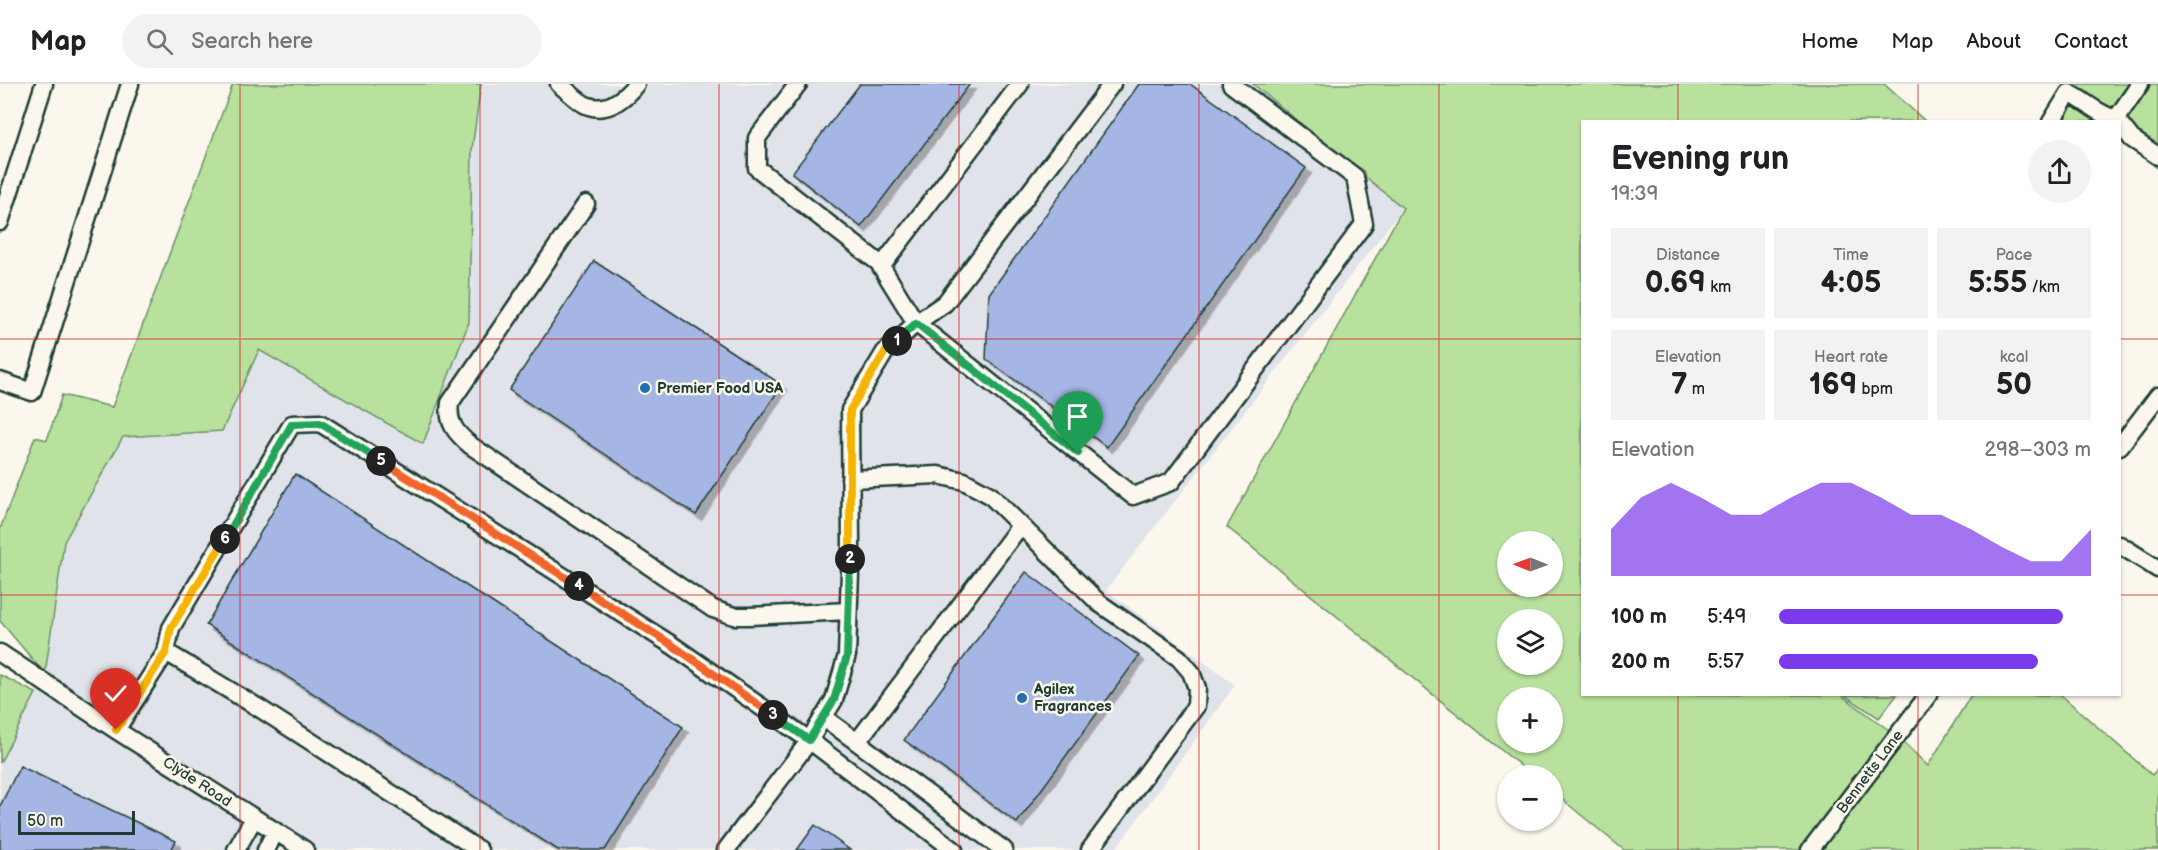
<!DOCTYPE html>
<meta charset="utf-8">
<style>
:root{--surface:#fff;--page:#f2f2f2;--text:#202124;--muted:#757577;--line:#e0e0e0;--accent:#7c3aed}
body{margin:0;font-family:"Balsamiq Sans",sans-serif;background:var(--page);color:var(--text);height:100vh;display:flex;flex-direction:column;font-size:22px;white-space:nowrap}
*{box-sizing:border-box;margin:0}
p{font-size:20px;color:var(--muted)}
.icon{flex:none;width:33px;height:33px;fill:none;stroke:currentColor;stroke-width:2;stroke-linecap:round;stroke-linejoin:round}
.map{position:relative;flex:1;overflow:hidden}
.panel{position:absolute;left:1581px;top:36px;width:540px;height:576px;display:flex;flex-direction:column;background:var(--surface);border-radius:0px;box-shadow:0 2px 4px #0004}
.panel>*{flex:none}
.needle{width:39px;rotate:271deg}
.controls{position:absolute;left:1497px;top:447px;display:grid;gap:12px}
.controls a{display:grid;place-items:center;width:66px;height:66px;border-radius:50%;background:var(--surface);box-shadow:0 2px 4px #0004;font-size:30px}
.scale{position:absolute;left:18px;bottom:15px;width:117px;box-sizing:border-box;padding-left:6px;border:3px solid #1f3d34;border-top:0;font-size:16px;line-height:21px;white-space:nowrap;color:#1f3d34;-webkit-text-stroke:4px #fbf7ec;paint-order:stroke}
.pin{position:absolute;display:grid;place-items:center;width:51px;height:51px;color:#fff;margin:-62px -26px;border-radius:50% 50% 50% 0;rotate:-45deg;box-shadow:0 0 6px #0007}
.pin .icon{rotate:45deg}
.km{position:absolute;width:30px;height:30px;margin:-15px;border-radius:50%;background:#222;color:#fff;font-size:16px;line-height:30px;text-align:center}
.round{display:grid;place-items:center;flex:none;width:63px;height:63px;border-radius:32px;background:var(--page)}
.summary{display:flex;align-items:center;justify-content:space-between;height:102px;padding:0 30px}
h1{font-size:33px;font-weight:700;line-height:45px}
.metrics{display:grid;grid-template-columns:repeat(3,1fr);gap:9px;height:102px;padding:6px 30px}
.metrics div{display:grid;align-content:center;border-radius:0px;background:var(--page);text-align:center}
.metrics b{font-size:30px;font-weight:700}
.metrics small{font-size:16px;font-weight:400}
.metrics p{font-size:16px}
.chart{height:168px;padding:12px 30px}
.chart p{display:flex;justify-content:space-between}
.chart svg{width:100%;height:108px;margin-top:6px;fill:var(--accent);opacity:.7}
ul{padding:0 30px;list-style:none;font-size:20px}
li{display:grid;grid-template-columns:96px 72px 1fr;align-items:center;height:45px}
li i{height:15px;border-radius:8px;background:var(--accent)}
header{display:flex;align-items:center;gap:36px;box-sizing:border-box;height:84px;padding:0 30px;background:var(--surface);border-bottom:2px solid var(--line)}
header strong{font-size:28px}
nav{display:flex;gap:33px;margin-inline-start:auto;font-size:21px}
.search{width:420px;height:54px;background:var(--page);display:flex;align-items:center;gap:15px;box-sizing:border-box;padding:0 21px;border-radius:33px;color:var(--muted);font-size:22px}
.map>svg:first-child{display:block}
.built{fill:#e1e3ea}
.green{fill:#b8e19d;stroke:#6c8f68;stroke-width:1.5;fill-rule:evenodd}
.building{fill:#a5b5e4;stroke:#1f3d34;stroke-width:1.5;filter:url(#shadow)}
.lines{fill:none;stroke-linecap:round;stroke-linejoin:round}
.minor-casing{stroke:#1f3d34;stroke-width:21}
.minor{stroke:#fbf7ec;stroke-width:16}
.split-1-casing{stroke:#fff;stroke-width:12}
.split-2-casing{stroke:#fff;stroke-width:12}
.split-3-casing{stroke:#fff;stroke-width:12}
.split-4-casing{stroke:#fff;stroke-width:12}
.split-5-casing{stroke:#fff;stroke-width:12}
.split-6-casing{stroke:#fff;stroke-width:12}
.split-7-casing{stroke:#fff;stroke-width:12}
.split-1{stroke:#22a559;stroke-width:8}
.split-2{stroke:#f5b400;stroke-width:8}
.split-3{stroke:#22a559;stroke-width:8}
.split-4{stroke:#f0652b;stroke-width:8}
.split-5{stroke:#f0652b;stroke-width:8}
.split-6{stroke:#22a559;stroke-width:8}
.split-7{stroke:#f5b400;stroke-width:8}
.grid{fill:none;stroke:#d62828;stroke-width:1.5;stroke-opacity:0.55}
.poi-dot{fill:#1f6fb2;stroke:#fbf7ec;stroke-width:2}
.labels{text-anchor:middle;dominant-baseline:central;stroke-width:5;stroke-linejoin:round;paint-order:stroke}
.poi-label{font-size:15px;font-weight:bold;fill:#1f3d34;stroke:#fbf7ec;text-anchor:start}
.street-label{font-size:15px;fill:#1f3d34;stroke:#fbf7ec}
</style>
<header>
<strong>Map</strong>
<div class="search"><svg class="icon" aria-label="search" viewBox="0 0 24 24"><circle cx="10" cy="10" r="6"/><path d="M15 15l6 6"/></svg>Search here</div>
<nav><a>Home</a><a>Map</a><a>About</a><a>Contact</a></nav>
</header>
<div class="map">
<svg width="2158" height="766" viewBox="0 0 2158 766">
<defs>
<filter id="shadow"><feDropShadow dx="5.5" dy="5.5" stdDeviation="0" flood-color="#0004"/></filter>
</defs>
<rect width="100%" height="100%" fill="#fbf7ec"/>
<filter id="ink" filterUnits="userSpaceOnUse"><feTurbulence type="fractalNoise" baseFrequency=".0167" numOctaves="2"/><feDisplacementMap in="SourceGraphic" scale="12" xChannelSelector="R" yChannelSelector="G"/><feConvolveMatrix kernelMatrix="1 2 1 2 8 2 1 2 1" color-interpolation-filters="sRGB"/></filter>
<g filter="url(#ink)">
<path class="built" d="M481,0H1253L1403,124L1106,506L1235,601L1115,766H0V679L45,590L64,458L123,353L222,347L259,266L422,360L472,65Z"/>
<path class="green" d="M233,0H481L472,65L469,238L423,360L259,266L222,347L123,353L64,458L45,590L0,537V445L35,353L47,356L62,311L112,323Z
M1253,0H1884L1925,37L1582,38V610L1841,611L1897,652L1928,682L1971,611H2061L2152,691L2158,684V766H1624L1553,708L1552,692L1532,691L1227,443L1403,124ZM1508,458H1552V502H1508ZM1508,536H1552V580H1508ZM1508,614H1552V658H1508Z
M2077,0H2158V85L2120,53V38L2098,35L2096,37L2053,38Z
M0,591L36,609L0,679Z
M1844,611H1897L1879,634Z"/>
<path class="building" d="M860,0H970L861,143L792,89Z
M1139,0H1190L1306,84L1107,363L986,275L989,210Z
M594,177L782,301L696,431L509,306Z
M295,390L683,643L605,766H558L206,541Z
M1026,488L1139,572L1017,739L904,656Z
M20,682L176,757L171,766H0V722Z
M815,741L850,766H797Z"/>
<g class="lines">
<defs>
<path id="minor" d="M559,0C567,6 577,17 586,21C607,30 624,15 636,0
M798,0L757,54V84L879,179L916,239L945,219L1112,0
M2051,38L2069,9C2087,18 2097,30 2116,35
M2118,38L2116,35L2140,0
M2120,40L2132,55L2158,72
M586,120L450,319C447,339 456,349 470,361L713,525L734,532H749L848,527
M0,138L44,0
M881,183L1020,0
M0,297L32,308L130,0
M2120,362L2158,312
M850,395L938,391L964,397L990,411L1099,519L1179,574L1191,588L1197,604L1196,622L1090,766
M2120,461L2158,485
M0,569L116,646L305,766
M823,633L1004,766
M116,646L166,568
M857,658L1020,442
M236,766L254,734
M266,766L275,748
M479,766L259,624L166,568L171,544L292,340L320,339L672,561L809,656L954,766
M726,766L807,660L834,616L847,571L851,462L850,326L885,268L916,239L1133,412L1171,398L1364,140L1355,93L1231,0
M1810,766L1929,610"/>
</defs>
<use href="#minor" class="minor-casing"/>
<use href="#minor" class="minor"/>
</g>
</g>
<g class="lines" filter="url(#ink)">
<defs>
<path id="split-1" d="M897,257L916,239L1078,369"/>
<path id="split-2" d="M850,475V326L885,268L897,257"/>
<path id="split-3" d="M773,631L809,656L834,616L847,572L850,475"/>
<path id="split-4" d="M579,502L672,561L773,631"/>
<path id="split-5" d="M381,377L579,502"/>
<path id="split-6" d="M225,455L292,340L320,339L381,377"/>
<path id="split-7" d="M116,646L166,568L171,544L225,455"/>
</defs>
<use href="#split-1" class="split-1-casing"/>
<use href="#split-2" class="split-2-casing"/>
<use href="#split-3" class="split-3-casing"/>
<use href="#split-4" class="split-4-casing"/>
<use href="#split-5" class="split-5-casing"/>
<use href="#split-6" class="split-6-casing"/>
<use href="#split-7" class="split-7-casing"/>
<use href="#split-1" class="split-1"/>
<use href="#split-2" class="split-2"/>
<use href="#split-3" class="split-3"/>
<use href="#split-4" class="split-4"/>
<use href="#split-5" class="split-5"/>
<use href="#split-6" class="split-6"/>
<use href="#split-7" class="split-7"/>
</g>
<path class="grid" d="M240,0V766M480,0V766M719,0V766M959,0V766M1199,0V766M1439,0V766M1678,0V38M1918,0V38M0,255H1582M2120,255H2158M0,511H1582M2120,511H2158M1678,610V766M1918,610V766"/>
<g class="poi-dot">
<circle cx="645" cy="304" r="6"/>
<circle cx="1022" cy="614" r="6"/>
</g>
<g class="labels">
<g class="poi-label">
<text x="657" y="304">Premier Food USA</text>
<text x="1034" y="605">Agilex<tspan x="1034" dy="17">Fragrances</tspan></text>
</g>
<g class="street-label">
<text transform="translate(1870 688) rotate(-53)">Bennetts Lane</text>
<text transform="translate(197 698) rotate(33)">Clyde Road</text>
</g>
</g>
</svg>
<div class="controls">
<a><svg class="needle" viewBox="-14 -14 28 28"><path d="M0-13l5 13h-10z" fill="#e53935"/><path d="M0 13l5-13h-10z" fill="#757577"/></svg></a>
<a><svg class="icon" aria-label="layers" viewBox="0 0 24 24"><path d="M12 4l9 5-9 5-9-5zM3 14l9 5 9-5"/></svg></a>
<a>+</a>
<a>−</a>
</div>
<div class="scale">50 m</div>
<div class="pin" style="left:1078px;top:369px;background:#1e9e55"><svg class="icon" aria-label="arrive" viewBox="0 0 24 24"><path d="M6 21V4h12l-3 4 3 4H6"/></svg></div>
<div class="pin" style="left:116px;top:646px;background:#d93025"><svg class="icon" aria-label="check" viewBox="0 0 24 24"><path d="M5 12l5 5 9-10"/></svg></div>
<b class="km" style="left:897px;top:257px">1</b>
<b class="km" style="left:850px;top:475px">2</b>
<b class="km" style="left:773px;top:631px">3</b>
<b class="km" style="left:579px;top:502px">4</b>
<b class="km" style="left:381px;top:377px">5</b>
<b class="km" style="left:225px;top:455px">6</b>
<section class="panel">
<div class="summary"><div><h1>Evening run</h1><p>19:39</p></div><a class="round"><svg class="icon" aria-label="share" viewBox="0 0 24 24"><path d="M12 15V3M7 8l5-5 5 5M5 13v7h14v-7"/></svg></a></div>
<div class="metrics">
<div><p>Distance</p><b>0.69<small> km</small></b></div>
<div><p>Time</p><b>4:05</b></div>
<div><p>Pace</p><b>5:55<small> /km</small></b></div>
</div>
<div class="metrics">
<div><p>Elevation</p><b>7<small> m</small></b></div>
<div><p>Heart rate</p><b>169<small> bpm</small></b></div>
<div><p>kcal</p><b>50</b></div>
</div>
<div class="chart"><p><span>Elevation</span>298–303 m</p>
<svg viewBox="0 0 160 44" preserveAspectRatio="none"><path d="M0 44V25L10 12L20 6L30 12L40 19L50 19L60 12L70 6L80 6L90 12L100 19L110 19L120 25L130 32L140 38L150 38L160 25V44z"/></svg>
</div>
<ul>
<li><b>100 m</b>5:49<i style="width:91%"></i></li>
<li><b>200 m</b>5:57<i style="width:83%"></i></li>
</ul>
</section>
</div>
